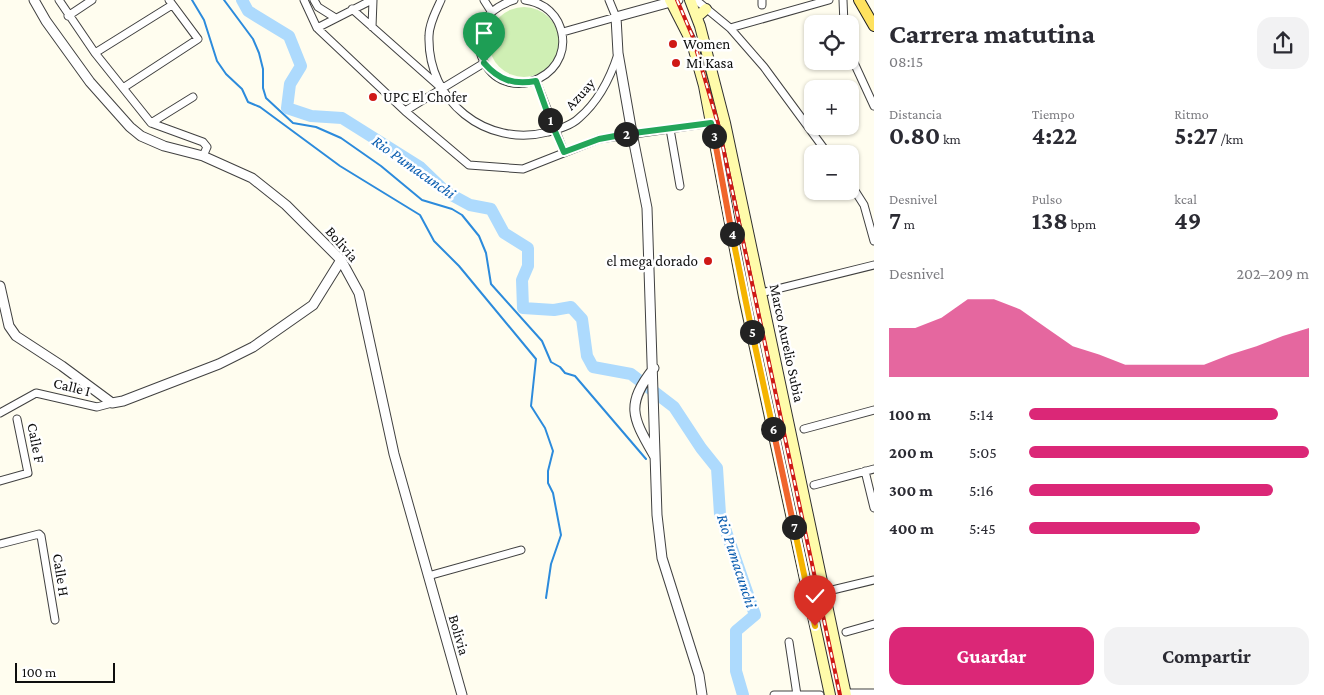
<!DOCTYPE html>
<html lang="es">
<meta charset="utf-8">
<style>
:root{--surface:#fff;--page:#f2f2f3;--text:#2b2b33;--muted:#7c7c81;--accent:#db2777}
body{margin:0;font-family:"Crimson Pro",serif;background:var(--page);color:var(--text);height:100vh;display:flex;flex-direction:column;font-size:19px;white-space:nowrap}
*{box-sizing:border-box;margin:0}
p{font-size:16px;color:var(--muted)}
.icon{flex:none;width:28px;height:28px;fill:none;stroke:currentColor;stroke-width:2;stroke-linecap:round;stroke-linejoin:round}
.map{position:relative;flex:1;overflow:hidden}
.panel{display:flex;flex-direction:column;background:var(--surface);width:450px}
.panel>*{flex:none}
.fabs{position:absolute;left:804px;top:15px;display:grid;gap:10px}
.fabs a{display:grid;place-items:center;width:55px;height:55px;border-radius:10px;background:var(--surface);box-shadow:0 1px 4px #0004;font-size:25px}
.scale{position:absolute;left:15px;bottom:12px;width:100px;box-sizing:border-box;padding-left:5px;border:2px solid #0e0e0e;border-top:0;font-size:14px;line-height:18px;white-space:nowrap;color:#0e0e0e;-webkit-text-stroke:4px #fff;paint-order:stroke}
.pin{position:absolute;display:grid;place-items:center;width:42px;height:42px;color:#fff;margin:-51px -21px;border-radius:50% 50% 50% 0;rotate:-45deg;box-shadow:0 0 5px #0007}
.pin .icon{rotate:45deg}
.km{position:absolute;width:25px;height:25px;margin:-12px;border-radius:50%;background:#222;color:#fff;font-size:14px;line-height:25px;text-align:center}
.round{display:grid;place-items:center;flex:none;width:52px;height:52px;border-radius:15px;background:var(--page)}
.overview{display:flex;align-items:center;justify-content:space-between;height:85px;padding:0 15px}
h1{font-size:28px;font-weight:700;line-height:38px}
.stats{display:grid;grid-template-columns:repeat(3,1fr);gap:8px;height:85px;padding:5px 15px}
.stats div{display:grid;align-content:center}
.stats b{font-size:25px;font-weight:700}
.stats small{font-size:14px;font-weight:400}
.stats p{font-size:14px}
.chart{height:140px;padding:10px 15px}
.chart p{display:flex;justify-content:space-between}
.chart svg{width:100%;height:90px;margin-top:5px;fill:var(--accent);opacity:.7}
.primary-button{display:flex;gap:10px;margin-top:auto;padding:10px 15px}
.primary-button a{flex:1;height:58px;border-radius:15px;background:var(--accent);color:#fff;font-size:20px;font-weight:700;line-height:58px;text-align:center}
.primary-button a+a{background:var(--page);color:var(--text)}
ul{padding:0 15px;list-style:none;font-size:16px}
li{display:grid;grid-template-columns:80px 60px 1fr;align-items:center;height:38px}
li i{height:12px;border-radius:6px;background:var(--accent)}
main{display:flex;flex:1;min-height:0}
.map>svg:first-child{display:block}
.green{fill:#cfefb4}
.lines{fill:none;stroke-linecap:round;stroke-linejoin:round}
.stream{stroke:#2c8bdc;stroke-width:2}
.river{stroke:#addafd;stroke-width:12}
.minor-casing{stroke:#414141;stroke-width:9}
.tertiary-casing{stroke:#414141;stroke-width:11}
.secondary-casing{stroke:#303030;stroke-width:12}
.primary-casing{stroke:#1f1f1f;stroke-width:12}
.minor{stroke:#fff;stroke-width:7}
.tertiary{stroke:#fff;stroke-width:9}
.secondary{stroke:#fffbaa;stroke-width:10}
.primary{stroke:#ffe25f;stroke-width:10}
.rail-casing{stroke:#cf1916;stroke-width:4}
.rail{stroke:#fff;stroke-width:2;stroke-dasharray:5.5;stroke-linecap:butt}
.split-1-casing{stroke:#fff;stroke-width:10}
.split-2-casing{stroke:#fff;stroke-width:10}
.split-3-casing{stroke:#fff;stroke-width:10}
.split-4-casing{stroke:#fff;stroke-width:10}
.split-5-casing{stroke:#fff;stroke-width:10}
.split-6-casing{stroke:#fff;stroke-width:10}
.split-7-casing{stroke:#fff;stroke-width:10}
.split-8-casing{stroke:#fff;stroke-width:10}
.split-1{stroke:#22a559;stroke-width:6}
.split-2{stroke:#22a559;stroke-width:6}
.split-3{stroke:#22a559;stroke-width:6}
.split-4{stroke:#f0652b;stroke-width:6}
.split-5{stroke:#f5b400;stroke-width:6}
.split-6{stroke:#f5b400;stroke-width:6}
.split-7{stroke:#f0652b;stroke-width:6}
.split-8{stroke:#f5b400;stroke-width:6}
.poi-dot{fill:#cf1916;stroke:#fff;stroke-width:2}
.labels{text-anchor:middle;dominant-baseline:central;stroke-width:5;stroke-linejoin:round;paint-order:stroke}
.poi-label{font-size:15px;fill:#0e0e0e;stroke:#fff;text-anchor:start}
.street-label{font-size:15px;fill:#0e0e0e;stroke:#fff}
.water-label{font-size:16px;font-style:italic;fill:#095caf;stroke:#fff}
</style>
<main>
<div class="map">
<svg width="874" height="695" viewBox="0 0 874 695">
<rect width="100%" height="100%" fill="#fffdef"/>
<path class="green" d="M489 42a35 35 0 1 1 70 0a35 35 0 1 1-70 0Z"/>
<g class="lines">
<path class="stream" d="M192,0L204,20L217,61L226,74L242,89L248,102L260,107L340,166L420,215L434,241L459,266L536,359L531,406L545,428L553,451L548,471V483L553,493L561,535L551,564L546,598
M224,0L253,39L259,53L263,69V88L266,98L293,123L316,127L341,138L381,166L422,200L452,209L462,215L479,236L486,253L491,284L542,341L551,362L560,367L565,373L575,376L646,459"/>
<path class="river" d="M242,0L248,11L289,36L301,66L290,84L287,108L311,116L342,118L420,167L446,192L470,205L491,209L504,233L528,248V266L522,280L523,308L554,310L571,307L582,319L587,356L593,367L631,374L674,407L701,448L717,468L720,514L755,615L736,631V671L743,695"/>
<defs>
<path id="minor" d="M59,0L95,53L151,123L203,142L207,147L203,156
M304,0L317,28L405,111L469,165L523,169L599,139L711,123
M314,0L318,7L334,17
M441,0C436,11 429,24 429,36C427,101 486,148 548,132C557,130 572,125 579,118C599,101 610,79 618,54
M484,0L491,11
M514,0C486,9 469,32 484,62C508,108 582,73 558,22C551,9 539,2 525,0
M696,0L730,28L764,67L828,154
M762,0V5
M843,0L844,24
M352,9L440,87
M68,16L92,0
M372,27L373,0
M317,28L372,0
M730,28L829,0
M563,32L616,17L609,0
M95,53L172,5
M850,54L874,106
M536,81L564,152
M123,88L198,39L169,0
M405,111L484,63
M151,123L193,97
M670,129L680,186
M850,183L864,205L874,241
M761,293L874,265
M0,413L36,393L97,407L112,403
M804,429L874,410
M865,471L874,508
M0,481L28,473L17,419
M814,485L874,469
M0,544L39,534L41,536L55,620
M428,576L521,550
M824,592L874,580
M846,632L874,624
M789,642L797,695
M846,693H874
M774,695H820"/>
<path id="tertiary" d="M34,0L46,21L90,82L130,127L141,136L164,146L203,156L252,178L286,205L341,260L359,293L394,454L462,695
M678,0L616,17L618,53L632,133L647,208L657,515L662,558L699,675L702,695
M0,286L9,326L16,336L62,366L112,403L123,401L219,364L253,347L313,305L341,260
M654,368C624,406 633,418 655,457"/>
<path id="secondary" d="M670,0L692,43L704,86L744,297L830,695
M690,0L700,26L725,123L846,695
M697,17L706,9"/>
<path id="primary" d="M859,0L874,26"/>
</defs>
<use href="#minor" class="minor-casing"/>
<use href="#tertiary" class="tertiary-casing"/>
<use href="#secondary" class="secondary-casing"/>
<use href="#primary" class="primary-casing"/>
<use href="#minor" class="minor"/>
<use href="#tertiary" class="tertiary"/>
<use href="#secondary" class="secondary"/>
<use href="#primary" class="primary"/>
<defs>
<path id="rail" d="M677,0L692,35L718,124L840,695"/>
</defs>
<use href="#rail" class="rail-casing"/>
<use href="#rail" class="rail"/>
</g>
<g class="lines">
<defs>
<path id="split-1" d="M484,63C499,80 513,85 536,81L550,120"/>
<path id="split-2" d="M550,120L564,152L599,139L626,134"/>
<path id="split-3" d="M626,134L711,123L714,136"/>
<path id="split-4" d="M714,136L732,234"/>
<path id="split-5" d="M732,234L752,332"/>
<path id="split-6" d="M752,332L773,429"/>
<path id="split-7" d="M773,429L794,527"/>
<path id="split-8" d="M794,527L815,626"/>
</defs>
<use href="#split-1" class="split-1-casing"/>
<use href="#split-2" class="split-2-casing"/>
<use href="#split-3" class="split-3-casing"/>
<use href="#split-4" class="split-4-casing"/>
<use href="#split-5" class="split-5-casing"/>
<use href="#split-6" class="split-6-casing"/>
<use href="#split-7" class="split-7-casing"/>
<use href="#split-8" class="split-8-casing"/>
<use href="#split-1" class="split-1"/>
<use href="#split-2" class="split-2"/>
<use href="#split-3" class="split-3"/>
<use href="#split-4" class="split-4"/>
<use href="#split-5" class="split-5"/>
<use href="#split-6" class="split-6"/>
<use href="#split-7" class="split-7"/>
<use href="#split-8" class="split-8"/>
</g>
<g class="poi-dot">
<circle cx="673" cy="44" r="5"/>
<circle cx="676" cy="63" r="5"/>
<circle cx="373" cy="97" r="5"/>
<circle cx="708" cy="261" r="5"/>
</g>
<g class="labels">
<g class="poi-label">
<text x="683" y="44">Women</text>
<text x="686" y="63">Mi Kasa</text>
<text x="383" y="97">UPC El Chofer</text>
<text x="698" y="261" text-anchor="end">el mega dorado</text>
</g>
<g class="street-label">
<text transform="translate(580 94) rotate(-48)">Azuay</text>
<text transform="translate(342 244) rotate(49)">Bolivia</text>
<text transform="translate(787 343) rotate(78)">Marco Aurelio Subia</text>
<text transform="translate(72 387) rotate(14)">Calle I</text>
<text transform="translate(36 443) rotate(79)">Calle F</text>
<text transform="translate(61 575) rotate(81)">Calle H</text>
<text transform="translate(459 635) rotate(74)">Bolivia</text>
</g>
<g class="water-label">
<text transform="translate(414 167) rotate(35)">Rio Pumacunchi</text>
<text transform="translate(737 561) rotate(72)">Rio Pumacunchi</text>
</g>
</g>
</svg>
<div class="fabs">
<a><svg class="icon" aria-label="locate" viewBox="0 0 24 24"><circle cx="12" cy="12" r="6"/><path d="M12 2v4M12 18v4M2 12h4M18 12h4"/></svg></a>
<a>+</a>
<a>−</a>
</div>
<div class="scale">100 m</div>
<div class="pin" style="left:484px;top:63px;background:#1e9e55"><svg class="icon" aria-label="arrive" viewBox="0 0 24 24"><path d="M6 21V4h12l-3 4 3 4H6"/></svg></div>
<div class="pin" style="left:815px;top:626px;background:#d93025"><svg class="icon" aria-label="check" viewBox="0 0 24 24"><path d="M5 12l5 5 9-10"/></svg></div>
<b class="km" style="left:550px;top:120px">1</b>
<b class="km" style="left:626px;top:134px">2</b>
<b class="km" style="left:714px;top:136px">3</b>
<b class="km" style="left:732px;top:234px">4</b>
<b class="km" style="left:752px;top:332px">5</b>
<b class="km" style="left:773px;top:429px">6</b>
<b class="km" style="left:794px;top:527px">7</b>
</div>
<section class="panel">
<div class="overview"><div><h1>Carrera matutina</h1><p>08:15</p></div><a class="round"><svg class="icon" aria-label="share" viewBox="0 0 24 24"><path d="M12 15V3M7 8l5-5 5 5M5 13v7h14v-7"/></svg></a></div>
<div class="stats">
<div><p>Distancia</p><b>0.80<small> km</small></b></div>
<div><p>Tiempo</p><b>4:22</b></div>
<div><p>Ritmo</p><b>5:27<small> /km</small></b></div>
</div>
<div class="stats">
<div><p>Desnivel</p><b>7<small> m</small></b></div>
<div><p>Pulso</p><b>138<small> bpm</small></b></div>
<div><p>kcal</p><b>49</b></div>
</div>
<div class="chart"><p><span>Desnivel</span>202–209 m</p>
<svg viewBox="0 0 160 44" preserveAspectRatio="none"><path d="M0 44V20L10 20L20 15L30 6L40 6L50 11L60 20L70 29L80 33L90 38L100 38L110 38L120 38L130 33L140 29L150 24L160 20V44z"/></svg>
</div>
<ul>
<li><b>100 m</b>5:14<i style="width:89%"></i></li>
<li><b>200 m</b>5:05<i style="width:100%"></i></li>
<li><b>300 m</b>5:16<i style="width:87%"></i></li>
<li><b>400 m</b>5:45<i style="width:61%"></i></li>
</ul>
<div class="primary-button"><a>Guardar</a><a>Compartir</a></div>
</section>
</main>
